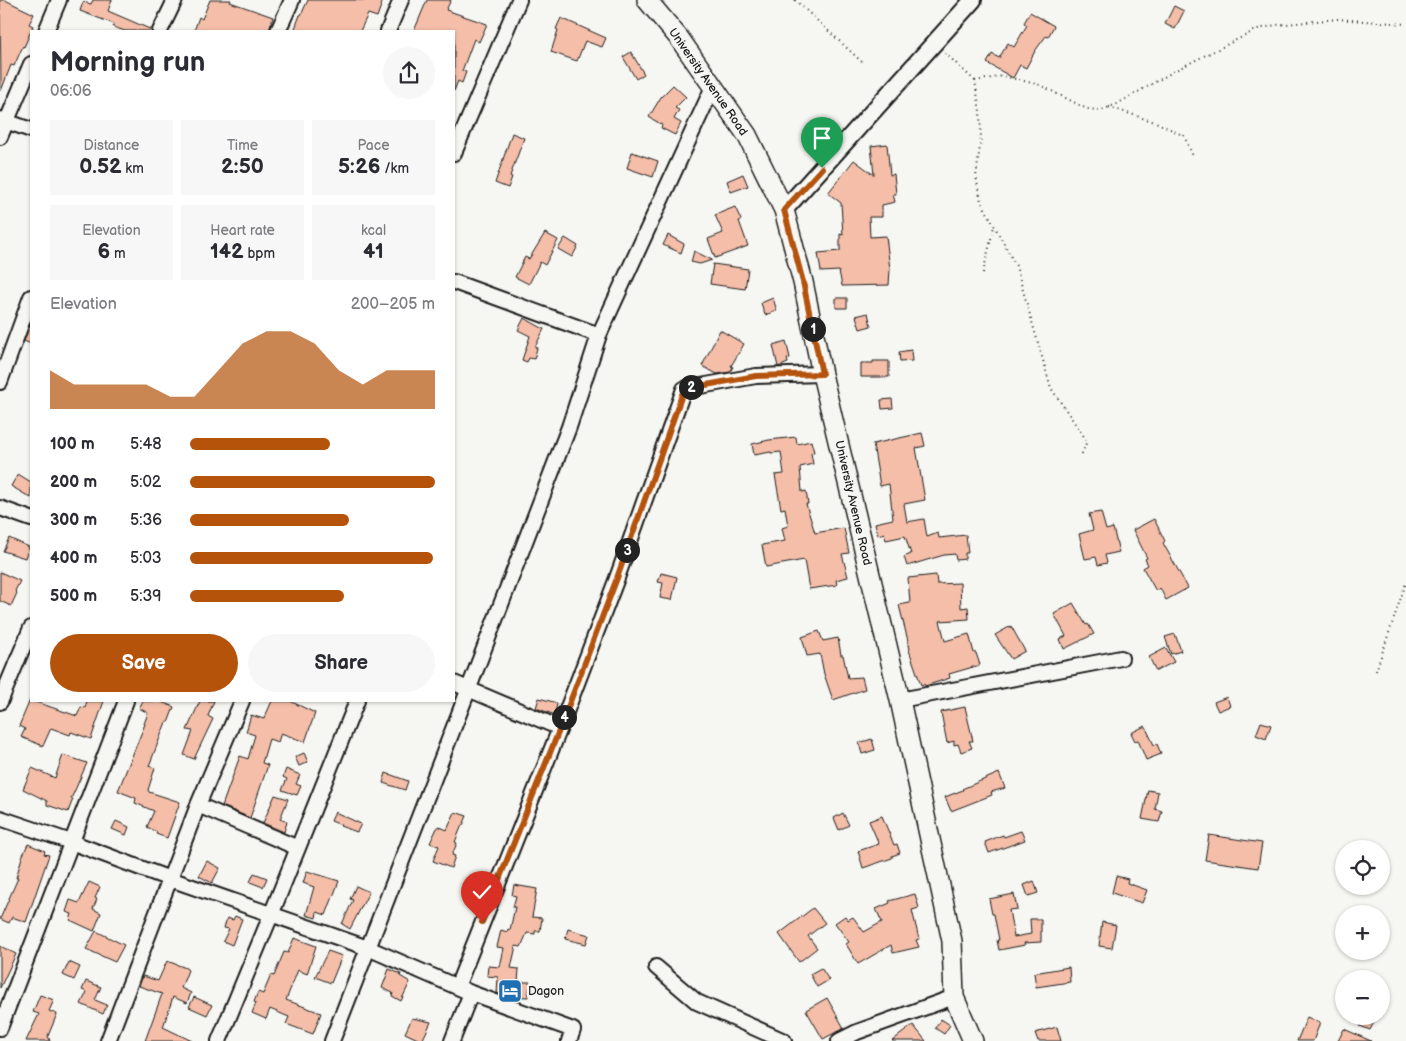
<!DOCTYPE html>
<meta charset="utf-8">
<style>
:root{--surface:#fff;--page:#f7f7f7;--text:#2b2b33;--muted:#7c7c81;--accent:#b45309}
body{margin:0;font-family:"Balsamiq Sans",sans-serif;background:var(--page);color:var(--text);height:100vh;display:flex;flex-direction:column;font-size:19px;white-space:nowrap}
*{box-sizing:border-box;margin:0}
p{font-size:16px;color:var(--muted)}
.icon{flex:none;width:28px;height:28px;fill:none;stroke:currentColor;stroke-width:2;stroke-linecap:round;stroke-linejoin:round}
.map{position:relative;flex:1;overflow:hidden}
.side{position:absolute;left:30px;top:30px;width:425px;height:672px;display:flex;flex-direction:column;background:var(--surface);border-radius:0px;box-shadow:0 1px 4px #0004}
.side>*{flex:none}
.controls{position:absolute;left:1335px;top:840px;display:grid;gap:10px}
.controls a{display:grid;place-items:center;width:55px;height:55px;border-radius:50%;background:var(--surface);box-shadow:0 1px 4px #0004;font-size:25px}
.pin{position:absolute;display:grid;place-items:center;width:42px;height:42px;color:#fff;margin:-51px -21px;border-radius:50% 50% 50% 0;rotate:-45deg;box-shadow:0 0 5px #0007}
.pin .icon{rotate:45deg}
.km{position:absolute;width:25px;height:25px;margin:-12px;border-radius:50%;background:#222;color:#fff;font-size:14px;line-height:25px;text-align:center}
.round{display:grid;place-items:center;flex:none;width:52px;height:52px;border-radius:26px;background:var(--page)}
.head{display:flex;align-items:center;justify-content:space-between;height:85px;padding:0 20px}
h1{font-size:28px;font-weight:700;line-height:38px}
.metrics{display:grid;grid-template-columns:repeat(3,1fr);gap:8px;height:85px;padding:5px 20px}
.metrics div{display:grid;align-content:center;border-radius:0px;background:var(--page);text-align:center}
.metrics b{font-size:21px;font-weight:700}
.metrics small{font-size:14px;font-weight:400}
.metrics p{font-size:14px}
.chart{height:140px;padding:10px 20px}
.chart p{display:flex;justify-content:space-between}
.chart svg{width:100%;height:90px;margin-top:5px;fill:var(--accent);opacity:.7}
.action{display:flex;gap:10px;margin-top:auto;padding:10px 20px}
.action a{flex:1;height:58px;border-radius:30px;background:var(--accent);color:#fff;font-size:20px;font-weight:700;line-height:58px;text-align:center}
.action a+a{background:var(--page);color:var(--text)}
ul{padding:0 20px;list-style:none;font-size:16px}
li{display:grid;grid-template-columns:80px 60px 1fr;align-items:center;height:38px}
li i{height:12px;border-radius:6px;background:var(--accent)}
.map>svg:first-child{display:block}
.building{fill:#f5bea9;stroke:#1c1c1c}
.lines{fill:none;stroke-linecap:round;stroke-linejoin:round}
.minor-casing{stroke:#1c1c1c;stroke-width:18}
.tertiary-casing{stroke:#1c1c1c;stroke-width:20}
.secondary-casing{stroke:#1c1c1c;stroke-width:22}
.path{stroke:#1c1c1c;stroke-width:2;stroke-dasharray:1 4;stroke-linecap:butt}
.minor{stroke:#f6f6f2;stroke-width:14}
.tertiary{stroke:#f6f6f2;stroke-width:16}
.secondary{stroke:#f6f6f2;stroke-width:19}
.route-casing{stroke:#fff;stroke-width:10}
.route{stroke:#b45309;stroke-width:6}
.labels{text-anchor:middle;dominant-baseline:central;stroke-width:5;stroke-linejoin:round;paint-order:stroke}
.street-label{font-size:12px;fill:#1c1c1c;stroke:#f6f6f2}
.poi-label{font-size:12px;fill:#1c1c1c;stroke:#f6f6f2;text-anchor:start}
</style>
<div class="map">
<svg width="1406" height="1041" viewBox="0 0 1406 1041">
<rect width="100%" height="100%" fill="#f6f6f2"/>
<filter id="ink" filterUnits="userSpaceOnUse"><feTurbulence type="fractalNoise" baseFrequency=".02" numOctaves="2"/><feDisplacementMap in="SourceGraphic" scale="10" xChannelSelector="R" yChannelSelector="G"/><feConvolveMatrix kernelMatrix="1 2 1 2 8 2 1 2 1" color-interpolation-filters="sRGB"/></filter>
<g filter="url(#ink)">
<path class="building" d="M0,0H5L34,14L29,24L33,26L24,47L23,46L14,66L11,65L1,91Z
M93,0H112L108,11L152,30L151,31H125L113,27L114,24L80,11L83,2L91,4Z
M210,0H231L230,2L273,17L269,31H194L199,17L202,19Z
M308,0H383L377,17L368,14L360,31H294L300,15H301Z
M427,0H451L446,10L487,24L479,42L474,39L462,71L466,72L462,83L458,81L454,91V31H414Z
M1174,6L1184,11L1175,29L1165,24Z
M1030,12L1054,26L1048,37L1046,36L1035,51L1026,68L1020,65L1013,78L987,63L992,54L999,58L1008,43L1014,47L1027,25L1024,23Z
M561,18L606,38L602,47L585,41L577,61L551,52L558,30L556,29Z
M631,52L644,74L636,79L623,57Z
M673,85L686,97L675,108L679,110L674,119L681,123L675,135L661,128L662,125L649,117L661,97Z
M512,133L524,138L510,176L512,177L508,188L495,183Z
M887,144L890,175L894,174L896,194H893L895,202L882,205V217H869L870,237L886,236L890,269L889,285L842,286L839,271L821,272L818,253L840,251V234L843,235L841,203L828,193L854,160L874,175L871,146Z
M632,152L658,161L653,177L627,168Z
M743,174L748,186L731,192L727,181Z
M735,207L741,220L739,221L748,246L715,258L708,239L723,233L715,215Z
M545,233L558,240L545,265L540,262L529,284L515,277L525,257L529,259Z
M668,235L684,244L681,253L663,245Z
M565,238L578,246L572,257L558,249Z
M694,251L712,260L700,264L691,262Z
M713,264L748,269L745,289L710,284Z
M773,298L777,311L765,315L761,303Z
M836,298H847V308H836Z
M868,313L871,326L860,329L856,316Z
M524,318L544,329L535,347L537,348L534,359L529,358L527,362L522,360L530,336L518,330Z
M31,322V344L24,341Z
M720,330L744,344L731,366L733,367L730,372L717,374L702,366Z
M786,341L790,358L787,359L788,363L778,367L773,345Z
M911,350L912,361L900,362L899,352Z
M873,361H889V377H861V363H873Z
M892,399L893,408L882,409L881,400Z
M922,433L925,446L916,448L925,500L904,504L907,522L924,519L927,537L938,533L939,538L966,535L968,553H965V559L956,560L955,554L944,555L907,566L904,557L911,554L905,536L886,540L884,533L878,535L875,523L893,519L889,484L880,486L873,444Z
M796,437L797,444L811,441L814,452L811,453L813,464L800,467L802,492L806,491L808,504H806L815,533L844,528L849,553L842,554L848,577L836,580L837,585L809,589L804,560L766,567L762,545L785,541L782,528L788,526L785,508L781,509L775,475L784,474L781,452L771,453V452L754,455L752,444L769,440Z
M18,474L31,482V498L11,486Z
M1101,512L1106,530L1113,528L1119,552L1105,555L1107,563L1098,565L1096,557L1085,559L1079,534L1093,530L1089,514Z
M1154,519L1165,541L1163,543L1188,588L1166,600L1160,588L1156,591L1143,568L1148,565L1145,559L1147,558L1133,530Z
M9,538L29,547L25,558L3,551Z
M0,572L20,581L15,591L17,593L11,606L0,601Z
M661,573L677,577L672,600L660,598L663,583L658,582Z
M936,575L937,584L960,583L961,608L968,607L969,619L940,621L945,641L969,634L974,653H976L980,665L949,674L950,678L925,686L924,684L921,685L909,650L910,649L899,605L910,603L908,578Z
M1073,603L1086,625L1088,624L1094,634L1064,649L1060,639L1066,636L1054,614Z
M1011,626L1025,651L1011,659L995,635Z
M819,631L823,641L838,638L841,655H843L848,678L862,677L865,689L833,700L824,674L820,654L807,656L802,637Z
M1175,634L1181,651L1171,654L1165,637Z
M1166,648L1174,662L1156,671L1149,657Z
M1227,697L1230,706L1218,711L1214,702Z
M539,698L557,703L555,715L536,708Z
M30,700L77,716L81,707L85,708L87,701H104L91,739L71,732L70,735L51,728L43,746L21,737L25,729L19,726Z
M143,701H159L174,707L168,723L166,722L149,766L155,768L148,790L149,792L180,802L167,838L156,834L157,832L147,827L154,811L135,803L136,798L118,791L145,724H144L148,713L139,708Z
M200,701H214L208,716L213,719L194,759L184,755L193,731L187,730Z
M272,701H290L315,713L305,742L281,733L278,742L269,739L262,763L268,765L250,818L222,806L240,756L248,759L255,735L246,732L251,715L264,719Z
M965,707L973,741H969L972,748L961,752L958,744L954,745V741L947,743L941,712Z
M1261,722L1271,725L1266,739L1256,735Z
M1145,726L1154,745L1157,744L1161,754L1146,760L1138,740L1135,741L1131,733Z
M872,739L875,750L862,754L859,743Z
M304,753L308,762L299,766L295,757Z
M63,755L87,763L71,799H73L68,812L47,805V801L23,789L32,768L55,778Z
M286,769L300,775L296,784L301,786L297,795L282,790L287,779L283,777Z
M386,773L408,781L405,790L383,783Z
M999,773L1005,788L991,792L992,795L951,811L945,797L963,790L962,789Z
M1148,790L1158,792L1155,809L1162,811L1159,822L1142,819Z
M275,795L288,799L280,819L287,822L284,832L263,823Z
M335,812L361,824L357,832L340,826L341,825L331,821Z
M455,812L467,816L463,825H462L455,842L457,843L452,855L455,856L451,868L433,861L439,846L430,843L438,826L447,830Z
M843,813L849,825L839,830L834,818Z
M882,816L894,845L897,844L900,853L892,856V858L863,868L858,851L879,844L869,821Z
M116,821L129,827L126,835L112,829Z
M1021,831L1025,840L989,853L985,842L1003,835L1004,837Z
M1209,835L1262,843L1258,868L1205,860Z
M28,844L45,851L44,854L49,855L26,922L12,917L9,923L0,919L18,878H16L22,857Z
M207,861L220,868L212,883L199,876Z
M307,871L339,881L326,915L317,912L316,918L306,915L314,887L303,883Z
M254,873L267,878L263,887L250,882Z
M1116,876L1128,879L1127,883L1147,890L1142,903L1112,893Z
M1034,881L1038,893L1028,896L1024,885Z
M89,882L100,887L95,898L97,899L93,909L101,913L94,931L70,920L72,914L66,912L70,900L79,903Z
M514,885L537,889L532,917L542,918L540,931H535V934L527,933L521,947L516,946L511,968L519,969L518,982H530L528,997L504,996L497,993L498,977L487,976L488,966L500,967L504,948L497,947L501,930L507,932L508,929L510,930L515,907H513L516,896L512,895Z
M356,886L369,892L350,929L342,924L353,900L350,899Z
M915,894L919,908L912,910L919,939L916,940L919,947L893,953L891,945L858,964L846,944L849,942L835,923L845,916L848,920L853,917L864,932L882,922L876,909L890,903L889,901Z
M1014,894L1017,909L1009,910L1014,937L1031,934L1030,919H1041V942L1024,943L1025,945L999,950L997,940H999L994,914H992L989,899Z
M813,908L825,923L808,936L817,948L799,962L779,934Z
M235,916L242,919L232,945L223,941L229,929L224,928L227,918L233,920Z
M1102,922L1116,925L1112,948L1099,946Z
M568,929L589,935L586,944L565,939Z
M96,931L124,945L115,962L86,949Z
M294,938L316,946L307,974L298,970L286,1000L321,1013L313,1034L286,1024L289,1017L270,1009L266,1019L252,1013L256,1003L254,1002L258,992L263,994L271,975L274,976L284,952L288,953Z
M0,946L16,954L0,988Z
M328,951L342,956L331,983L315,977Z
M167,961L186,968L188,970L181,988L191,993L187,1003L173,997L163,1027L192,1041H145L162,994L139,986L143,976L158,981Z
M69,962L80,967L74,980L63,975Z
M1069,967L1070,982L1036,987L1034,973Z
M821,968L829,980L817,987L810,974Z
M389,969L401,974L400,976L410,982L401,1001L392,996L393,993L382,988Z
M86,981L101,987L95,1000L107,1005L103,1014L81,1004L87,992L82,990Z
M40,995L54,1000L49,1011L57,1014L48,1036L50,1041H26L39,1014L33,1012Z
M194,997L212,1005L207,1015L189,1007Z
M827,998L844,1028L823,1039L806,1010Z
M1307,1017L1320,1023L1313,1041H1297Z
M1364,1017L1374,1022L1370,1030L1360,1026Z
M412,1018L431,1022L422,1041L405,1033Z
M941,1019L950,1025L944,1034L935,1028Z
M913,1025L926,1041H892Z
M1057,1027L1061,1041H1038L1035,1033Z
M1344,1029L1371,1041H1338Z"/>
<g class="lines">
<defs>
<path id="minor" d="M46,31L59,0
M160,31L175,0
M278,31L292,0
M388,31L401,0
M0,119L31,130
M0,137L31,64
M454,153L519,0
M454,282L599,335
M0,382L31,297
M0,508L31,519
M454,683L560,728
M900,700L1121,658
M0,702L31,628
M198,805L298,848
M0,818L71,842L170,879L368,948L471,993L573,1030L569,1041
M656,967L697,1002L784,1041
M457,987L560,728L617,578L684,389L756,376L822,374
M0,1028L126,701
M108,1041L198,805L242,701
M219,1041L271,915L357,701
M332,1041L469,688L569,427L599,335L713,87
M452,1041L471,993
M839,1041L857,1032L954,997"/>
<path id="tertiary" d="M784,210L973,0"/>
<path id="secondary" d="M647,0L679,38L747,135L784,210L803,282L822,374L900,700L952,941L954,997L973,1041"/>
</defs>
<use href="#minor" class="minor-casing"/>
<use href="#tertiary" class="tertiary-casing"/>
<use href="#secondary" class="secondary-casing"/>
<path class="path" d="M795,0L862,62
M945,53L975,81L980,111L981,138L976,177L981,201L1016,266L1051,388L1087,441L1081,456
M975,81L1003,76L1040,85L1087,109L1102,110L1117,104L1176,70L1258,29L1276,25L1337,19L1406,24
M1109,107L1158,123L1184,136L1193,156
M983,273L994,226
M1376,671L1406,583"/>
<use href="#minor" class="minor"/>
<use href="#tertiary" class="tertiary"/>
<use href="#secondary" class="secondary"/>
</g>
</g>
<g class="lines" filter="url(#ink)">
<defs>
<path id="route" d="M482,922L560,728L617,578L684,389L756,376L822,374L803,282L784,210L822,168"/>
</defs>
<use href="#route" class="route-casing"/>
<use href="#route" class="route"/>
</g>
<defs>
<symbol id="hotel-square" viewBox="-11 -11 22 22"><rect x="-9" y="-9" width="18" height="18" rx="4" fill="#1f6fb2" stroke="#f6f6f2"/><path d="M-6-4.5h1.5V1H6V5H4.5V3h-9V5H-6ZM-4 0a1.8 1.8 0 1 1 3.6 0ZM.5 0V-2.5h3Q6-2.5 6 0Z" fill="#fff"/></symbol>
</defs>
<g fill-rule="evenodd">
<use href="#hotel-square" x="496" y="977" width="28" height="28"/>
</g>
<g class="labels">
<g class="street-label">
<text transform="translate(708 82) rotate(55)">University Avenue Road</text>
<text transform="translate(853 503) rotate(77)">University Avenue Road</text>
</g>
<g class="poi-label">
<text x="528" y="991">Dagon</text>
</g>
</g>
</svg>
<div class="controls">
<a><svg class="icon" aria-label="locate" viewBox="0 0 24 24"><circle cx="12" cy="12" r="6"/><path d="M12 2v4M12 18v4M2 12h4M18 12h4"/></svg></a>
<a>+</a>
<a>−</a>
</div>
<div class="pin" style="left:822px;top:168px;background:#1e9e55"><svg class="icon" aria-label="arrive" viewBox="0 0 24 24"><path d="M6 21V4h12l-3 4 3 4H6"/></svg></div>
<div class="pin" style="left:482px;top:922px;background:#d93025"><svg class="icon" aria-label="check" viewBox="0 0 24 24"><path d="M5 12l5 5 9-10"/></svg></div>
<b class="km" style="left:813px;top:329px">1</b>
<b class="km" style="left:691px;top:387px">2</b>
<b class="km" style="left:627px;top:550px">3</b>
<b class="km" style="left:564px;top:717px">4</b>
<section class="side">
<div class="head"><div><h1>Morning run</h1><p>06:06</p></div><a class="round"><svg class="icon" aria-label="share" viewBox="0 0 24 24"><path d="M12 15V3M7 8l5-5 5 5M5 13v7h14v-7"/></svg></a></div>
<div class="metrics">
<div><p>Distance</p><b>0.52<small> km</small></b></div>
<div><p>Time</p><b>2:50</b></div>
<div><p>Pace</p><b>5:26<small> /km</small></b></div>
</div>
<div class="metrics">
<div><p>Elevation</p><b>6<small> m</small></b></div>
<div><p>Heart rate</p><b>142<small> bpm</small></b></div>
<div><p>kcal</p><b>41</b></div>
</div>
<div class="chart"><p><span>Elevation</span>200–205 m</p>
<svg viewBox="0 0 160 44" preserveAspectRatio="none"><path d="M0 44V25L10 32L20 32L30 32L40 32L50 38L60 38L70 25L80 12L90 6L100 6L110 12L120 25L130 32L140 25L150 25L160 25V44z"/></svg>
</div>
<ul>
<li><b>100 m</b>5:48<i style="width:57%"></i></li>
<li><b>200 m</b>5:02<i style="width:100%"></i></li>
<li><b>300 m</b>5:36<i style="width:65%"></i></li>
<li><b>400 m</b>5:03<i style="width:99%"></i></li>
<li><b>500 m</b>5:39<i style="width:63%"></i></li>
</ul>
<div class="action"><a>Save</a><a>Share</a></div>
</section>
</div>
